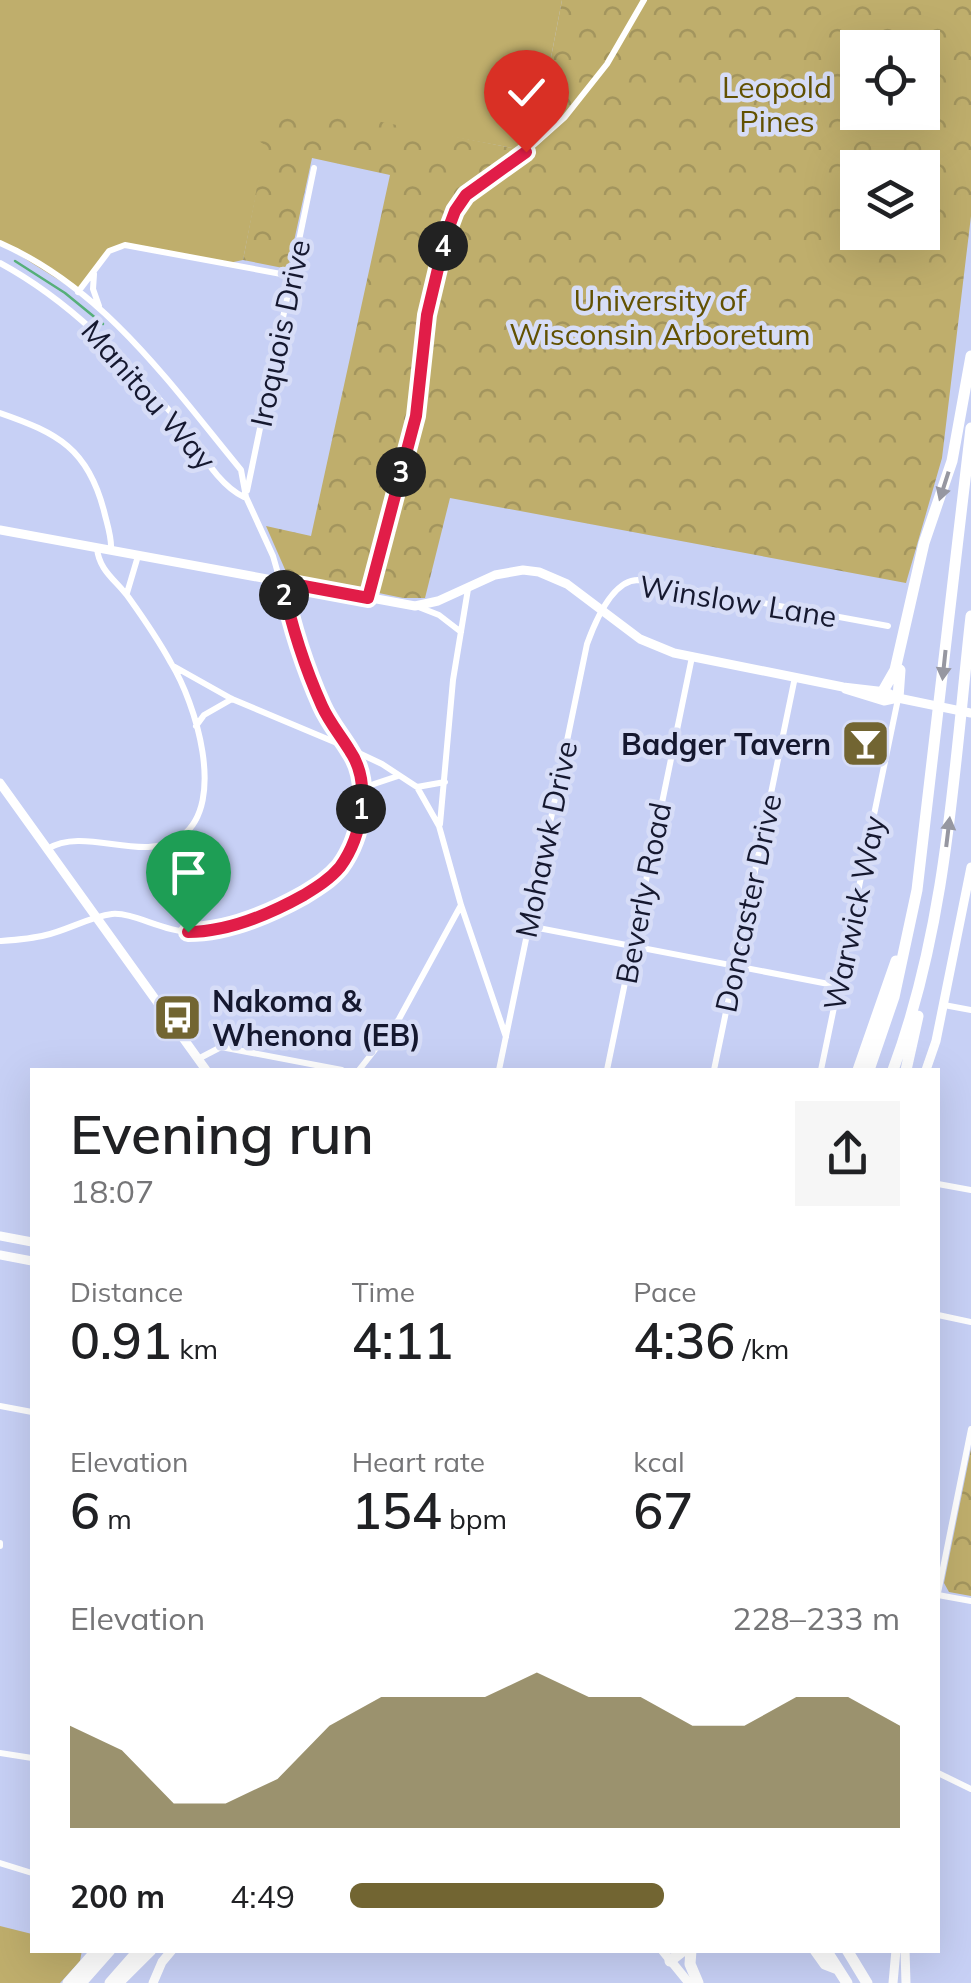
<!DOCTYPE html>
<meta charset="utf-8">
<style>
:root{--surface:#fff;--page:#f6f6f6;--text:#202124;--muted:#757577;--accent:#726532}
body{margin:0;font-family:Mulish,sans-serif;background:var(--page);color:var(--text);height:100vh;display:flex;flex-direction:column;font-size:38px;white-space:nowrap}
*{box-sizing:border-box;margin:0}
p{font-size:32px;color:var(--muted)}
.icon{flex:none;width:55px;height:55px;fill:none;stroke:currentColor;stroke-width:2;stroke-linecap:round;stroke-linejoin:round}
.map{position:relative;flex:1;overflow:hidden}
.panel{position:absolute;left:30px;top:1068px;width:910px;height:885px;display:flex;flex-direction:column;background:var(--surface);border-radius:0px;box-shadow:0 10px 40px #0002}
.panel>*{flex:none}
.buttons{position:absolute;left:840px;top:30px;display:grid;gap:20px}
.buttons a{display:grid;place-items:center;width:100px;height:100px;border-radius:0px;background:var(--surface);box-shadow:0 10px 40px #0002;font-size:50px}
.pin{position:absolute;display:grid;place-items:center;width:85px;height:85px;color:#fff;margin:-102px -42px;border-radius:50% 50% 50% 0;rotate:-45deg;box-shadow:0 0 10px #0007}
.pin .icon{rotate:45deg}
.km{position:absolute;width:50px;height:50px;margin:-25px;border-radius:50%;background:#222;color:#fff;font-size:28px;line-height:50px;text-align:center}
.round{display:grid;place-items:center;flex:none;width:105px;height:105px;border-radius:0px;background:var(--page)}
.summary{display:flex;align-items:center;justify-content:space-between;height:170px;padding:0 40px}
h1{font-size:55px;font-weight:600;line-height:75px}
.stats{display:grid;grid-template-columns:repeat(3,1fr);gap:15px;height:170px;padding:10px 40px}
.stats div{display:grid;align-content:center}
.stats b{font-size:50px;font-weight:600}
.stats small{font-size:28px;font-weight:400}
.stats p{font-size:28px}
.chart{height:280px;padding:20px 40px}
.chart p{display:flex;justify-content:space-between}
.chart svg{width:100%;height:180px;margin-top:10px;fill:var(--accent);opacity:.7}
ul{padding:0 40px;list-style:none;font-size:32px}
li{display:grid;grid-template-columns:160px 120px 1fr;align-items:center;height:75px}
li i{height:25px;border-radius:12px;background:var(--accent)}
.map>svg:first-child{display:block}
.green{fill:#bfae6c}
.forest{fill:url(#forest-crowns);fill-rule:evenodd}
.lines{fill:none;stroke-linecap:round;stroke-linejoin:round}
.stream{stroke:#56af79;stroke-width:2.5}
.street{stroke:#fff;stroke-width:6}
.secondary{stroke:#fff;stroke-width:9}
.highway{stroke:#fff;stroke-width:11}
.oneway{fill:#9697a1}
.route-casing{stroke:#fff;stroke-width:20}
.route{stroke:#e11d48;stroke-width:12}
.labels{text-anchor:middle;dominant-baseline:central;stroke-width:9;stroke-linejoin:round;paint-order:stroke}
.park-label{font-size:30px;fill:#625102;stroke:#d7ddf7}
.street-label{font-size:30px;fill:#15182f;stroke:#d7ddf7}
.poi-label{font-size:30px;font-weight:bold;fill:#15182f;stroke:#d7ddf7;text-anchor:end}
</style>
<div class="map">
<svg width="971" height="1983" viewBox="0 0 971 1983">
<defs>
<pattern id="forest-crowns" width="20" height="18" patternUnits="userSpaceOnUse" patternTransform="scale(2.5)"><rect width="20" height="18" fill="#bfae6c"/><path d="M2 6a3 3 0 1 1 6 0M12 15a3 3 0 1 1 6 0" fill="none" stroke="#a3955e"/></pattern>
</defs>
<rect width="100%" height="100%" fill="#c7d0f5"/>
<path class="green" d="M0,0H562L535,141L523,150L313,111L266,145L243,260L229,263L136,246L109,251L78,292L0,243Z
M0,1926L32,1934V1950H82L80,1961L60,1983H0Z"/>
<path class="forest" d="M562,0H971V216L942,458L906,583L450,498L425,598H403L287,574L266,526L311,536L390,175L312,158L288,269L243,260L265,145L251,136L248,127L263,116L301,106L523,150L535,141ZM858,48H922V112H858ZM858,168H922V232H858Z
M971,1449V1596L949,1592L944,1583Z"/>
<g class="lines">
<path class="stream" d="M15,261L65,293L103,324"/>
<path class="street" d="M0,243C105,289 171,385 241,470L246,497L273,556L303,661L323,710L346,747L382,764L417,787L439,826L461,905L506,1037
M0,263C70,301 122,356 174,416C196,441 214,483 244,497
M94,274L93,289L99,306
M78,292L109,251L125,245L292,276
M0,413C58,433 88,449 104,511C107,524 112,537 111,550
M247,491L314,168
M127,593L138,556
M368,598L389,509L410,446L432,287L455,211L479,184L519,158L565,117L607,64L644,0
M416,606L439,615L461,632
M175,667L232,699L344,746
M196,726L204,715L232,699
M417,787L445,782
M362,788L398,776
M440,824L453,680L468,589
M47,849C87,825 142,865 182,836C227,802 195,702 171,663C159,641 144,619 129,598C116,580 99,571 97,548
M528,926L839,986
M0,941C15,940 31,939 46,935C68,930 89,917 112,914C134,912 165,933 194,932C222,931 249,920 275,909C348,876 380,831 350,751
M944,1005L971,1010
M198,1059L221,1047L342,1070
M359,1070L399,1019L460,907
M499,1070L587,644C595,622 612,580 638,580L888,626
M607,1070L692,657
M714,1070L795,677
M821,1070L898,699
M938,1184L971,1190
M938,1315L971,1322
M0,1406L32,1412
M0,1543V1546
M938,1593L971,1429
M938,1595L971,1601
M0,1753L32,1758
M938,1773L971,1789
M0,1863L32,1873"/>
<path class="secondary" d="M0,530L415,606L438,601L495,575L523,570L539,572L567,584L640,639L674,653L843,687L886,692L898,698L971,713
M845,689L884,701L898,698
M0,783L206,1070
M926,1070L936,1041L971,867
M0,1236L32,1242
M0,1255L32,1261
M662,1950L689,1983
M905,1950L906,1983
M153,1983L162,1962L172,1950
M893,1983L896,1950"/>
<path class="highway" d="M883,691L895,670L924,543L952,461L971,356
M898,698L900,670
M858,1070L896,961
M869,1070L894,997L917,890L971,428
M893,1070C947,925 954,769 971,616
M906,1070L918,1016
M691,1950L690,1964L698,1983
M815,1950L825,1964L838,1969
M826,1950L847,1983
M847,1950L867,1983
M670,1961L684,1950
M68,1983L97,1950
M81,1983L110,1950
M110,1983L139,1950
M118,1983L151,1950"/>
</g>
<defs><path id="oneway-solid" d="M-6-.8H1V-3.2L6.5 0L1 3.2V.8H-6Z" transform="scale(2.5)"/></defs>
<g class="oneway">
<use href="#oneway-solid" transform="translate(944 486) rotate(108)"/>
<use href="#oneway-solid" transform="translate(944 665) rotate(96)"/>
<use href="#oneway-solid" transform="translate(948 832) rotate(-83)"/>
</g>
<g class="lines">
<defs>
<path id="route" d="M188,932C228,932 270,914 304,895C317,887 330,879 340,867C362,837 372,783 350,751C341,736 329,722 322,706C304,666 291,624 282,582L368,598L416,416L427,315L446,235L455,211L466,195L526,152"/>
</defs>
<use href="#route" class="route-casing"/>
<use href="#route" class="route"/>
</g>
<defs>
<symbol id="bar-square" viewBox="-11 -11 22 22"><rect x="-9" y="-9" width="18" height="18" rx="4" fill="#726532" stroke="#d7ddf7"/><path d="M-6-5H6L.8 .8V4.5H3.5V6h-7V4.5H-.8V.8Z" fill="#fff"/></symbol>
<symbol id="bus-square" viewBox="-11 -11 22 22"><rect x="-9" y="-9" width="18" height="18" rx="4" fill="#726532" stroke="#d7ddf7"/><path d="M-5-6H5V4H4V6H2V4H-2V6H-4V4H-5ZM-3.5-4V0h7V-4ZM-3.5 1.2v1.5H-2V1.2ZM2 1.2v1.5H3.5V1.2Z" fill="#fff"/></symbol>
</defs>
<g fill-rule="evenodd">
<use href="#bar-square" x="838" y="716" width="55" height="55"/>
<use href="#bus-square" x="150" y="990" width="55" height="55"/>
</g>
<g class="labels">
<g class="park-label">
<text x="777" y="87">Leopold<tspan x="777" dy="34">Pines</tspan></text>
<text x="660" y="300">University of<tspan x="660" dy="34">Wisconsin Arboretum</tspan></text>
</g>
<g class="street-label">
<text transform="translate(280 333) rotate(-78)">Iroquois Drive</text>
<text transform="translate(149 395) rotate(49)">Manitou Way</text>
<text transform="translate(738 601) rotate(9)">Winslow Lane</text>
<text transform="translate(546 839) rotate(-78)">Mohawk Drive</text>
<text transform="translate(643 893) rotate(-79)">Beverly Road</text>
<text transform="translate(748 903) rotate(-78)">Doncaster Drive</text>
<text transform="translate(854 913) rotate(-78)">Warwick Way</text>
</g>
<g class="poi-label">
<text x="831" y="744">Badger Tavern</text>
<text x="212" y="1001" text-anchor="start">Nakoma &amp;<tspan x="212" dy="34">Whenona (EB)</tspan></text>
</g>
</g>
</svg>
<div class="buttons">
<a><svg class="icon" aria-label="locate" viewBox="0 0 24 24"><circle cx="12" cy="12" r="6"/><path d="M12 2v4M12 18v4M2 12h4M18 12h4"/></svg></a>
<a><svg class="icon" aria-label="layers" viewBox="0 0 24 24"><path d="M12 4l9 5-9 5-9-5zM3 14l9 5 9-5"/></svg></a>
</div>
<div class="pin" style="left:188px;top:932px;background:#1e9e55"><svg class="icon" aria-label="arrive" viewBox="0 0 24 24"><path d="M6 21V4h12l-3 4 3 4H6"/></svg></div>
<div class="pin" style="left:526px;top:152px;background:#d93025"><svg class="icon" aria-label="check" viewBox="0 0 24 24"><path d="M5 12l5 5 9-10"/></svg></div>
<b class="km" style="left:361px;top:809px">1</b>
<b class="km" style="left:284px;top:595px">2</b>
<b class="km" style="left:401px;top:472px">3</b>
<b class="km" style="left:443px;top:246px">4</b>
<section class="panel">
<div class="summary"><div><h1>Evening run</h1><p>18:07</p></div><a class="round"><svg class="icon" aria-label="share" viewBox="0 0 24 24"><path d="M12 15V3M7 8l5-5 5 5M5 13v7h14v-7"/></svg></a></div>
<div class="stats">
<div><p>Distance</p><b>0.91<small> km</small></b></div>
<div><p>Time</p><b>4:11</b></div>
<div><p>Pace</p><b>4:36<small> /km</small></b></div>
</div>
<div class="stats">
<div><p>Elevation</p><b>6<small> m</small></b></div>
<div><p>Heart rate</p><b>154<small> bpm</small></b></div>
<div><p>kcal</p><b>67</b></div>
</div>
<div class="chart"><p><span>Elevation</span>228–233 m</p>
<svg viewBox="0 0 160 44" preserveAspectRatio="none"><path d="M0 44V19L10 25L20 38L30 38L40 32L50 19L60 12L70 12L80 12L90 6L100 12L110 12L120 19L130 19L140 12L150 12L160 19V44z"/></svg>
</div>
<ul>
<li><b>200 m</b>4:49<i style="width:57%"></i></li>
</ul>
</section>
</div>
